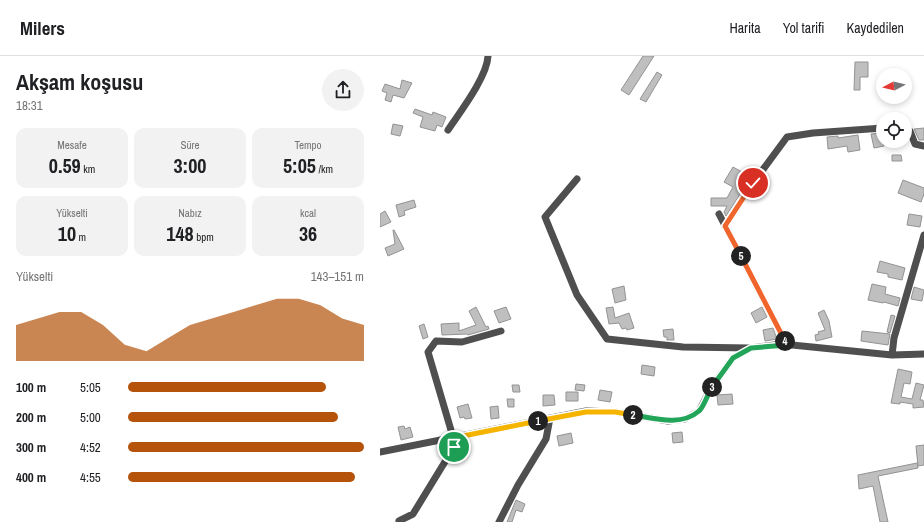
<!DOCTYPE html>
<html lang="tr">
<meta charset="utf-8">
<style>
:root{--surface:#fff;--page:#f2f2f2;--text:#202124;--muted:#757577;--line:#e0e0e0;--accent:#b45309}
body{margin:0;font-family:"Archivo Narrow",sans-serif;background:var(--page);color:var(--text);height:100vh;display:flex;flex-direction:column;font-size:15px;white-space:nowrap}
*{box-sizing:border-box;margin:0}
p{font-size:13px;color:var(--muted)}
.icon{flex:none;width:22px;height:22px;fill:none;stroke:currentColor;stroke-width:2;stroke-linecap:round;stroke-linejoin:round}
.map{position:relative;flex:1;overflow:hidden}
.panel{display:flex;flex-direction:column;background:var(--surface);width:380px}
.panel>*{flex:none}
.needle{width:26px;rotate:263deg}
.controls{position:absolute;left:496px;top:12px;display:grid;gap:8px}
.controls a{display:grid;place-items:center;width:36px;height:36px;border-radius:50%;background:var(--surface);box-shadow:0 2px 6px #0003;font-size:20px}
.pin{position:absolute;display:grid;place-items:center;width:34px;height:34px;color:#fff;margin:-17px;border:2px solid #fff;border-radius:50%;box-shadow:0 1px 4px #0007}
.km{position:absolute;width:20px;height:20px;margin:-10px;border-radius:50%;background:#222;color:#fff;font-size:11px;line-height:20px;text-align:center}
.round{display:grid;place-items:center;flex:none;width:42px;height:42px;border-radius:21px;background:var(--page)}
.summary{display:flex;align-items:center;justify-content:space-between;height:68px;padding:0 16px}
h1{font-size:22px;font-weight:700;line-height:30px}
.metrics{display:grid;grid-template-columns:repeat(3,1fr);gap:6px;height:68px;padding:4px 16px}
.metrics div{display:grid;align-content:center;border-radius:10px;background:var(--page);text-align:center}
.metrics b{font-size:20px;font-weight:700}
.metrics small{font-size:11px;font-weight:400}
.metrics p{font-size:11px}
.chart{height:112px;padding:8px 16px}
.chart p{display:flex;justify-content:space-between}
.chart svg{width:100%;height:72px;margin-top:4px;fill:var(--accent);opacity:.7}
ul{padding:0 16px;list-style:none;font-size:13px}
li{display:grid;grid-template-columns:64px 48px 1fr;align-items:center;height:30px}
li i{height:10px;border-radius:5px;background:var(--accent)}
header{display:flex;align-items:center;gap:24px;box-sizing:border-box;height:56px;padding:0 20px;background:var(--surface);border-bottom:1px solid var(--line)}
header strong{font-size:19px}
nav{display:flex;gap:22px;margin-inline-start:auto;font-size:14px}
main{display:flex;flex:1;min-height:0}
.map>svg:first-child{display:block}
.building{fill:#bfbfbf;stroke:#939393}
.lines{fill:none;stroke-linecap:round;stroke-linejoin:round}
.minor{stroke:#4f4f4f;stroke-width:7}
.split-1-casing{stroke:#fff;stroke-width:8}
.split-2-casing{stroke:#fff;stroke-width:8}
.split-3-casing{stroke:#fff;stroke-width:8}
.split-4-casing{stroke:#fff;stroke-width:8}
.split-5-casing{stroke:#fff;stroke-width:8}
.split-6-casing{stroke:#fff;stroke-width:8}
.split-1{stroke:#f5b400;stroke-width:5}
.split-2{stroke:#f5b400;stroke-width:5}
.split-3{stroke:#22a559;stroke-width:5}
.split-4{stroke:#22a559;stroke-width:5}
.split-5{stroke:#f0652b;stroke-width:5}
.split-6{stroke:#f0652b;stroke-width:5}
</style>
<header>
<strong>Milers</strong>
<nav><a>Harita</a><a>Yol tarifi</a><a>Kaydedilen</a></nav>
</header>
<main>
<section class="panel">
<div class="summary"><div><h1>Akşam koşusu</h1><p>18:31</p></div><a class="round"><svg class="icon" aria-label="share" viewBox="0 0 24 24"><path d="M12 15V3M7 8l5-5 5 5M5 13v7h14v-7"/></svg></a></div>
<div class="metrics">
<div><p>Mesafe</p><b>0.59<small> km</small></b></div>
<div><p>Süre</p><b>3:00</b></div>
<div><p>Tempo</p><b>5:05<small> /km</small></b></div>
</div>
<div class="metrics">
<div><p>Yükselti</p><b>10<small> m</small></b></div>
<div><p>Nabız</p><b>148<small> bpm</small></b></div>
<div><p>kcal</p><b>36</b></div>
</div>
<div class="chart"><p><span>Yükselti</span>143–151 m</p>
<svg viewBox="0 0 160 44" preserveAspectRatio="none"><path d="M0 44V22L10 18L20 14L30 14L40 22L50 34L60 38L70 30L80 22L90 18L100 14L110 10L120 6L130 6L140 10L150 18L160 22V44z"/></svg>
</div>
<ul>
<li><b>100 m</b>5:05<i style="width:84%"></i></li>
<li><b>200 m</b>5:00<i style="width:89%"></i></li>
<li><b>300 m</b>4:52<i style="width:100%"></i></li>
<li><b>400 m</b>4:55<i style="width:96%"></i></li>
</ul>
</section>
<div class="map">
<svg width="544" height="466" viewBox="0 0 544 466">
<rect width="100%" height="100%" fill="#fff"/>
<path class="building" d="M263,0H274L249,39L241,34Z
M475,6H488V21H480V34H474Z
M277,16L282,19L266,46L260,43Z
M22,24L32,27L24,42L13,39L11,46L5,44L7,37L2,35L5,28L20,33Z
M35,53L52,59L53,56L66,61L62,71L57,69L55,75L40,71L43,61L33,57Z
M13,68L23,70L20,80L11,78Z
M544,72V84H539L534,73Z
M501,77L504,90L494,92L491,78Z
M478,79L480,94L468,96L467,90L448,93L447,81L458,80V82Z
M512,99H521L522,105H512Z
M353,111L371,121L346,160L344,156L347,150H331V142H347L353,131L344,126Z
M523,124L544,132V138L541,146L518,137Z
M34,144L36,151L24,155L25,159L19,161L16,149Z
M5,155L11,166L0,171V158Z
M529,158L542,160L540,171L527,169Z
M13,174H14L24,193L8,200L5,192L15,188Z
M500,205L525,212L522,224L508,221V218L497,216Z
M492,228L506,231L505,238L520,242L518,250L504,246L503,247L488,244Z
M244,230L246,244L235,247L232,233Z
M534,231L544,234L542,245L531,243Z
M96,251L106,271L108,270L109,273L88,279L87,278L62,279L61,268L79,267V275L96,269L89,255Z
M126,251L131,263L119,267L114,255Z
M233,251L235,262L249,257L254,272L247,274L246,272L242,273L239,267L229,268L226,252Z
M382,251L387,261L376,267L371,257Z
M444,254L449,265L452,281L436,285L435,279L439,278L438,276L445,274L438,257Z
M511,259L515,260L510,277L507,276Z
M44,268L48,281L43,283L39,270Z
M393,272L397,283L385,285L383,274Z
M293,273L294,284H287V281H284L283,274Z
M482,275L510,278L508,289L481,285Z
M262,309L275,311L274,320L261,318Z
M518,313L532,316L530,328L524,327L521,341L532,343L536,327L544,329L540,344H543L544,351L533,352V348L520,346V348L511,347Z
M196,328L205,329L204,335L195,334Z
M132,329H139L140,336H133Z
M220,334L232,336L230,346L218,344Z
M186,336H198V345H186Z
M352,338L353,348L338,349L337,339Z
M163,339H174L175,349L163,350Z
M127,343H134V351H128Z
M88,348L92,362L85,363L84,361L80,362L77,351Z
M118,350L119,362L111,363L110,351Z
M24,370L25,373L30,371L33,381L21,384L18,371Z
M302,376L303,386L293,387L292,377Z
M191,377L193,387L179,390L177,380Z
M544,389V409L538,410L536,390Z
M537,407L538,412L498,420L508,466H500L493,430L479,433L478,419Z
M136,444L145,448L142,456L136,454L132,466H127Z"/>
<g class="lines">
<path class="minor" d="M68,74C80,56 107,21 108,0
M525,74L530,75L535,88L544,90
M197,123L165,161L197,239L227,283L303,291L370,292
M339,158L407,289
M345,170L373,127L407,81L433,77L503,72
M512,299L514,282L544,179
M0,396L206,355L235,356L288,365L305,363L319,355L331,332L353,302L371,292L402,288L512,299L544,298
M19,465L33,458L74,391L73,381L48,296L56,285L82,286L121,275
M119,466L138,429L166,383L170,362"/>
</g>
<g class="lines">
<defs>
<path id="split-1" d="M74,391L73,382L158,365"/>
<path id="split-2" d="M158,365L206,356H235L253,359"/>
<path id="split-3" d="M253,359C273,362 301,371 319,355C324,351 328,337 332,331"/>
<path id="split-4" d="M332,331L353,302L371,292L407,289L405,285"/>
<path id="split-5" d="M361,200L405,285"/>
<path id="split-6" d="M361,200L345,170L373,127"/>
</defs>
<use href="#split-1" class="split-1-casing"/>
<use href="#split-2" class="split-2-casing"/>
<use href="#split-3" class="split-3-casing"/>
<use href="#split-4" class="split-4-casing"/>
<use href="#split-5" class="split-5-casing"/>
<use href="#split-6" class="split-6-casing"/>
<use href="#split-1" class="split-1"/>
<use href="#split-2" class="split-2"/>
<use href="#split-3" class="split-3"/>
<use href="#split-4" class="split-4"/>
<use href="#split-5" class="split-5"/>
<use href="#split-6" class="split-6"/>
</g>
</svg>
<div class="controls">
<a><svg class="needle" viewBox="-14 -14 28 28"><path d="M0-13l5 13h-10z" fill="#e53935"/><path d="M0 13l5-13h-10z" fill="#757577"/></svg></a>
<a><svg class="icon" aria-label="locate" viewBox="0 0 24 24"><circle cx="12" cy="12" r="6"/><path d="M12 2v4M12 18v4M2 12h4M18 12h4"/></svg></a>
</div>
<div class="pin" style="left:74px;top:391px;background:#1e9e55"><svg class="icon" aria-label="arrive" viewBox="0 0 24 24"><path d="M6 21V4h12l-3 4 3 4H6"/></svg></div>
<div class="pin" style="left:373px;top:127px;background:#d93025"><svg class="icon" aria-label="check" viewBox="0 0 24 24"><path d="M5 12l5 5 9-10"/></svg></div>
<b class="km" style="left:158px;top:365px">1</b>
<b class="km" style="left:253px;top:359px">2</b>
<b class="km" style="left:332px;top:331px">3</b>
<b class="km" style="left:405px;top:285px">4</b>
<b class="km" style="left:361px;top:200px">5</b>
</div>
</main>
